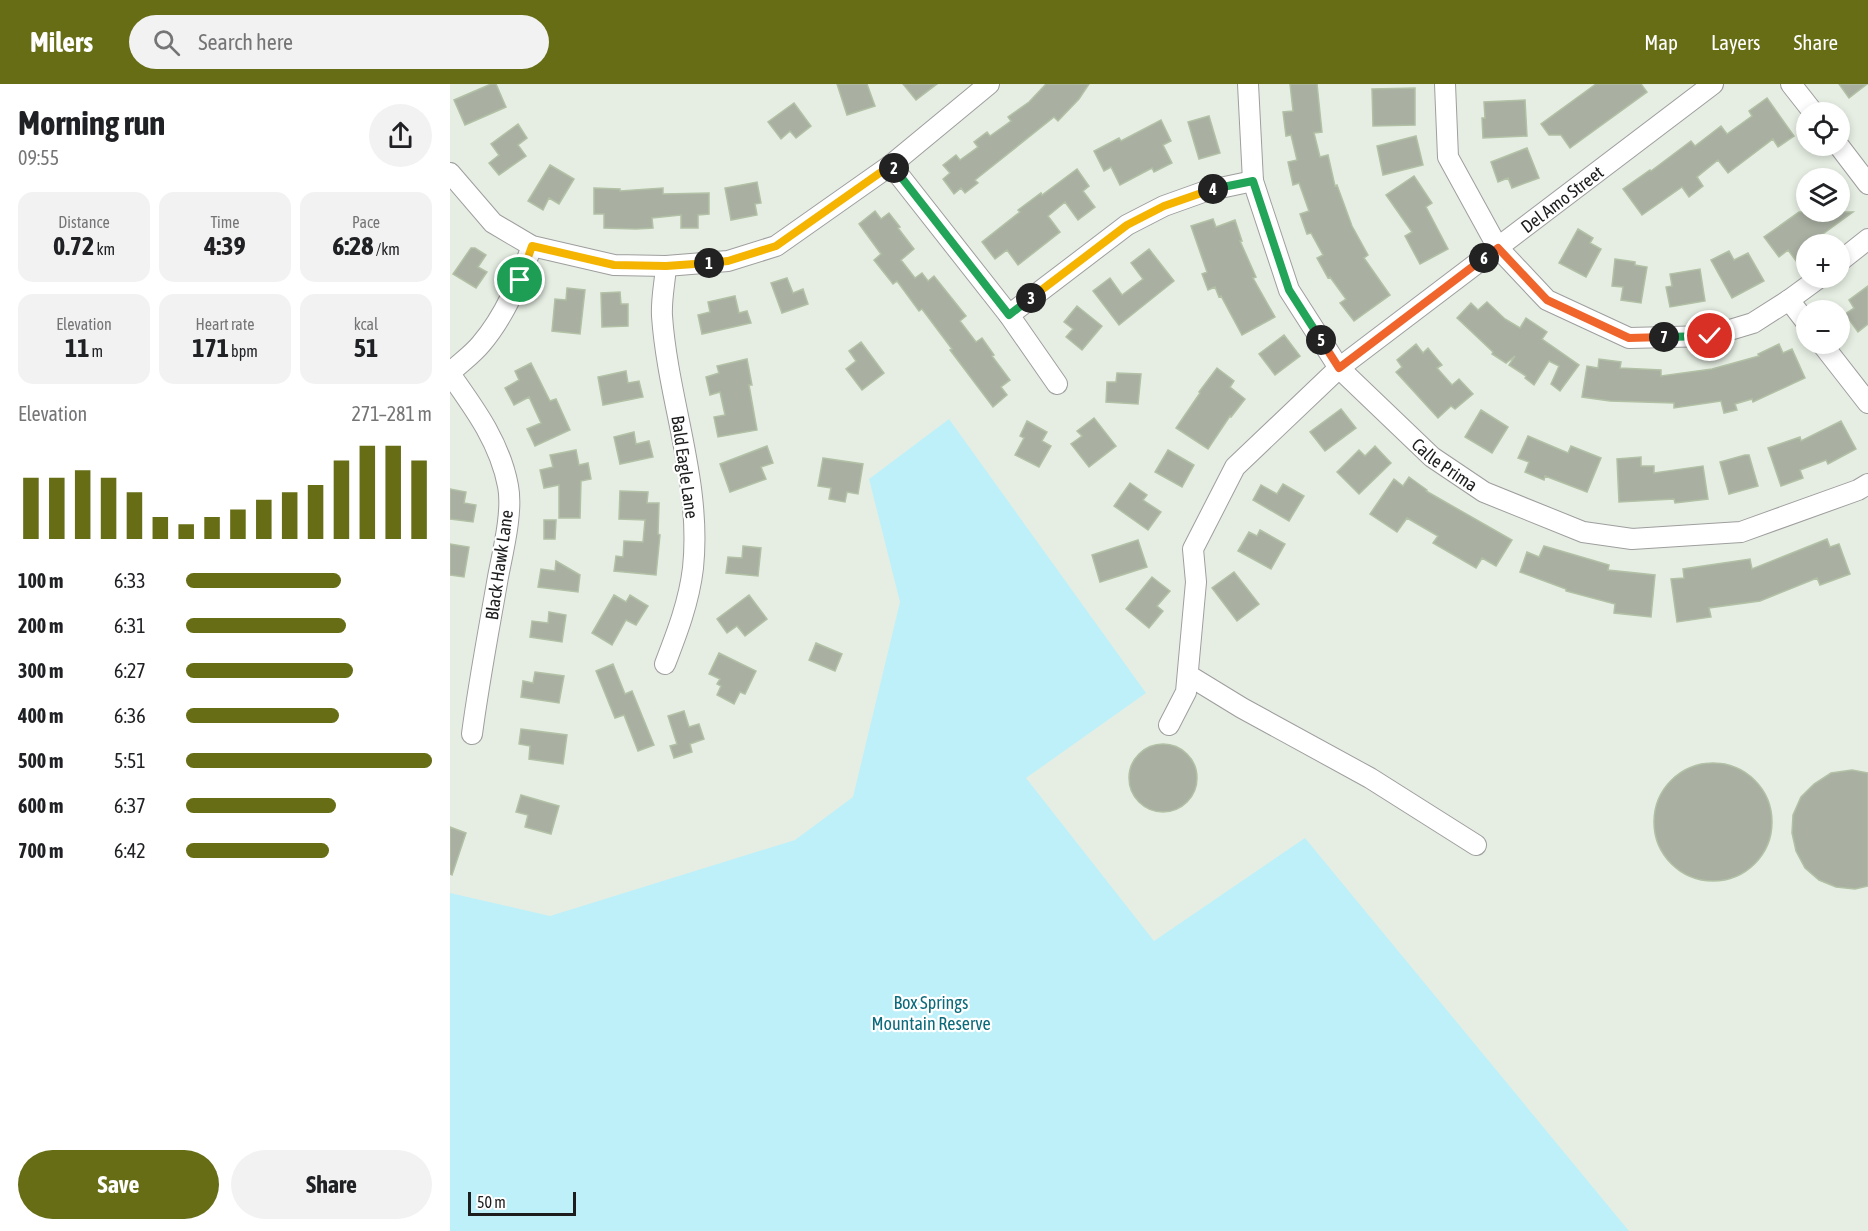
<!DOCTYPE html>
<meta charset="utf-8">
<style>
:root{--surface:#fff;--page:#f2f2f2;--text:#202124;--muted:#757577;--accent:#666d14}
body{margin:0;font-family:"Asap Condensed",sans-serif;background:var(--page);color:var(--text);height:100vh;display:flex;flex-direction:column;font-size:22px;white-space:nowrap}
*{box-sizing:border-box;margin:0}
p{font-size:20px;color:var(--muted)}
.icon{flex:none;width:33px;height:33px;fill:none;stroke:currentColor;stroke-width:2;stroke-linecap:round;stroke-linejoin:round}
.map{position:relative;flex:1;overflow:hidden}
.sheet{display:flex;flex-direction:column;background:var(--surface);width:450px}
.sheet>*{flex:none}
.tools{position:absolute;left:1346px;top:18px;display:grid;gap:12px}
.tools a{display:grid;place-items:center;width:54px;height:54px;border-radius:50%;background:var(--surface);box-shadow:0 3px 9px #0003;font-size:30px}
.scale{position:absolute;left:18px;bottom:15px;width:108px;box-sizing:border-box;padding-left:6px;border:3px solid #1d1d1d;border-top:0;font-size:16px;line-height:21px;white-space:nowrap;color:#1d1d1d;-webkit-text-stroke:4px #fff;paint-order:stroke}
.pin{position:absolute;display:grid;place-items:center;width:51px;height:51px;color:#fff;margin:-26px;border:3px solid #fff;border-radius:50%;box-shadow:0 2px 6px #0007}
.km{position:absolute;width:30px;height:30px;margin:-15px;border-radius:50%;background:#222;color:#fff;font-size:16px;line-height:30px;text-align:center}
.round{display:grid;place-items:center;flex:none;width:63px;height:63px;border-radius:32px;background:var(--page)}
.summary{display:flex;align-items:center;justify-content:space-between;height:102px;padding:0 18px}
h1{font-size:33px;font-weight:700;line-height:45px}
.metrics{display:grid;grid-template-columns:repeat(3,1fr);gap:9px;height:102px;padding:6px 18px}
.metrics div{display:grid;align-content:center;border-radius:15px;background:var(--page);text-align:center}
.metrics b{font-size:26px;font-weight:700}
.metrics small{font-size:16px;font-weight:400}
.metrics p{font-size:16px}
.chart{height:168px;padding:12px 18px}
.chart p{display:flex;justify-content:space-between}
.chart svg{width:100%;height:108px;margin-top:6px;stroke:var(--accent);stroke-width:6}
.primary-button{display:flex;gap:12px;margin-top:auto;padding:12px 18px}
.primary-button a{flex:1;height:69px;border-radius:36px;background:var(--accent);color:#fff;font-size:24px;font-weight:700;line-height:69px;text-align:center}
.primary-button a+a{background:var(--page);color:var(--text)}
ul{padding:0 18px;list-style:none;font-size:20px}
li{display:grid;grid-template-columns:96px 72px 1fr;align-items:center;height:45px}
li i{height:15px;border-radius:8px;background:var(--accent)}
header{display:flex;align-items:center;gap:36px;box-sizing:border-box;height:84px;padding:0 30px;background:var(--accent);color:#fff}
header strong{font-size:28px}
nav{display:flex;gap:33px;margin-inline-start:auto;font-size:21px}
.search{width:420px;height:54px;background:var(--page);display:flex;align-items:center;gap:15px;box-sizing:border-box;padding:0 21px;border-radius:33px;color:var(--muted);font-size:22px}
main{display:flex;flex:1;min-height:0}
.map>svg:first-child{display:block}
.park{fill:#bef0f9}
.building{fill:#a9b0a2;stroke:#b2c0a5;stroke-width:1.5}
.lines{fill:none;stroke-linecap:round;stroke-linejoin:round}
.minor-casing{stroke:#9e9e9e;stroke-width:22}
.minor{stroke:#fff;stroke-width:20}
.split-1-casing{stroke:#fff;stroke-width:12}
.split-2-casing{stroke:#fff;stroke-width:12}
.split-3-casing{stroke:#fff;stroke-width:12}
.split-4-casing{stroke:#fff;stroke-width:12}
.split-5-casing{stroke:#fff;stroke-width:12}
.split-6-casing{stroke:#fff;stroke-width:12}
.split-7-casing{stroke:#fff;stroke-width:12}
.split-8-casing{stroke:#fff;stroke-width:12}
.split-1{stroke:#f5b400;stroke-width:8}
.split-2{stroke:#f5b400;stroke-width:8}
.split-3{stroke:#22a559;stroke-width:8}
.split-4{stroke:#f5b400;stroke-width:8}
.split-5{stroke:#22a559;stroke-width:8}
.split-6{stroke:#f0652b;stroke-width:8}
.split-7{stroke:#f0652b;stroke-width:8}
.split-8{stroke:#22a559;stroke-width:8}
.labels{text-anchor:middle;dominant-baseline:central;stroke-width:4.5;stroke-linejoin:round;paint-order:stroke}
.street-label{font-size:18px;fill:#1d1d1d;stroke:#fff}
.park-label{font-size:18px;fill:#0b6a7b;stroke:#fff}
</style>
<header>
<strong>Milers</strong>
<div class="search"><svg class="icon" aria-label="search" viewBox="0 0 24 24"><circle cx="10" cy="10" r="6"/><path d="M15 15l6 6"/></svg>Search here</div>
<nav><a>Map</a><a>Layers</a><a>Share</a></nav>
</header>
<main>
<section class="sheet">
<div class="summary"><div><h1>Morning run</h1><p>09:55</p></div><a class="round"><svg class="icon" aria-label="share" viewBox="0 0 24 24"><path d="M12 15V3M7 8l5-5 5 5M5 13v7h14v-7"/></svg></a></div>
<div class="metrics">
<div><p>Distance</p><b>0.72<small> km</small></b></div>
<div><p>Time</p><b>4:39</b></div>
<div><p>Pace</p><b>6:28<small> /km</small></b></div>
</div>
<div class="metrics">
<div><p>Elevation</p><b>11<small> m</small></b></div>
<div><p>Heart rate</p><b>171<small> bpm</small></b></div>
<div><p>kcal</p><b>51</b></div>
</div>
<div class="chart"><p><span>Elevation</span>271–281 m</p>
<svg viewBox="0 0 160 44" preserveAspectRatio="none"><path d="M5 44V19M15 44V19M25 44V16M35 44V19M45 44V25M55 44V35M65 44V38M75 44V35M85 44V32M95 44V28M105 44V25M115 44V22M125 44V12M135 44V6M145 44V6M155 44V12"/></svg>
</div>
<ul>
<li><b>100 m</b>6:33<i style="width:63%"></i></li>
<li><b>200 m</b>6:31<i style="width:65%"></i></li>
<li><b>300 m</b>6:27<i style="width:68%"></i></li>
<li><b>400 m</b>6:36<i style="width:62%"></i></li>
<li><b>500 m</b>5:51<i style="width:100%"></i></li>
<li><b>600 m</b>6:37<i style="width:61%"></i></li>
<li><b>700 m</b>6:42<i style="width:58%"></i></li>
</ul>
<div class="primary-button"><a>Save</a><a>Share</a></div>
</section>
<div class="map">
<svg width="1418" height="1147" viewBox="0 0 1418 1147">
<rect width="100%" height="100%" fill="#e6eee3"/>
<path class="park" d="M499,335L696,609L576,694L704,857L855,754L1179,1147H0V809L100,832L345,756L403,713L450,518L419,395Z"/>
<path class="building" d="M41,0H46L56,23L15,41L4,16Z
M387,0H417L425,22L397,31Z
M453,0H487L466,16Z
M596,0H639L629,15L608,37L604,33L525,96L528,99L515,109L511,104L504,110L493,95L500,89L493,81L506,71L510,76L528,63L524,58L537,48L540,52L561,37L558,33L579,18Z
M840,0H867L872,48L864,49L870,73L878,71L885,102L887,101L902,142L918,171L914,174L940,211L904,237L890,219L896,215L880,193L878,194L867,174L873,171L861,149L857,150L850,130L859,127L849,99L843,101L838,78L847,76L841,51L836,52L833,28L843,27Z
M1146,0H1191L1197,8L1120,64L1111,51H1099L1091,40Z
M1389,0H1417L1399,14Z
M965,4V41L923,42L922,5Z
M1317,14L1344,52L1328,63L1323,55L1278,89L1268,76L1247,93L1253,102L1239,113L1232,103L1192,131L1173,105L1200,86L1201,87L1241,57L1245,62L1271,42L1277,50L1302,32L1299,27Z
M1075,16L1077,52L1033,54L1032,34H1035L1034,18Z
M344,19L361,42L346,54L340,47L331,55L318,38Z
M759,32L770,69L749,75L738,38Z
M711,36L721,57L713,61L722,79L704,88L702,84L670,101L661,83L654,87L644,67L669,54L671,57Z
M68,40L77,54L68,61L76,72L49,91L39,79L49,71L41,60Z
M966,52L973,81L933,91L927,62Z
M1077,64L1089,94L1062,104L1058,94L1048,98L1041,78Z
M100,81L124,95L109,120L99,114L93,126L78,117Z
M627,85L639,102L633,107L645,123L628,136L615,118L598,132L610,148L568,181L557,166L545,175L532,158L570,128L568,126L591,109L592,111Z
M964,92L982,119L976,123L998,165L970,180L955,152L962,148L936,111Z
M307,98L311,119L305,120L307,131L281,136L275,104Z
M144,104L170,105V107L213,104V110L259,109V130L248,131V144H231V131L202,134L203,144L186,145L154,144V130H144Z
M425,127L431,135L439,129L450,143L448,144L464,165L451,176L465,194L472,189L478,197L484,192L516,232L510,237L526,258L532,254L544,271L542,272L560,296L551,303L557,311L543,323L500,266L502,265L472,225L469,227L447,197L443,200L424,176L431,170L409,140Z
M1349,128H1403L1359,160H1356L1355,189L1338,166L1329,173L1314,153Z
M763,135L766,143L785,136L792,157H790L806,193L803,194L825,233L792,251L771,212L769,213L765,203L758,206L752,190L757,188L741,142Z
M1128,145L1143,154L1140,159L1151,165L1136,193L1109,179Z
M21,164H25L36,171L28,183L37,188L26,204L3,190Z
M699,165L724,197L669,241L643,207L660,194L672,211L693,195L681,179Z
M1279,167L1284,176L1298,169L1314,197L1282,214L1261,176Z
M1165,175L1185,178V181L1197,183L1191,219L1171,216L1173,203L1162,202Z
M1250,185L1255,217L1220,223L1216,203L1222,202L1220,190Z
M337,194L343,209L353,205L358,220L332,229L321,199Z
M1418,202V240L1408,248L1395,230L1404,224L1399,216Z
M117,204L135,206L130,250L102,247L105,215L116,216Z
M170,208L171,220H178V242L152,243L151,209Z
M285,212L289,229L297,227L301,239L252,250L248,231L260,228L258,218Z
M1037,218L1055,235L1070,244L1076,234L1097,248L1092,255L1129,281L1110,307L1101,300L1109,282L1099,277L1084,301L1075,294L1076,292L1059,281L1065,272L1056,279L1042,270L1043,268L1007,234L1021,219L1028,226Z
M627,222L652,242L632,266L616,253L623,245L614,238Z
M834,251L850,272L825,291L809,270Z
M411,258L434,289L412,306L396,285L406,277L399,267Z
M966,260L973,269L978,264L992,281L987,284L1002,301L1009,295L1023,310L1005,325L1001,322L988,334L946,288L952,283L947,276Z
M1329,260L1333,269L1342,265L1355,294L1303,318L1302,315L1285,320L1287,326L1274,329L1271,317L1224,324V319L1160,317L1132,313L1137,282L1148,284L1149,275L1171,278L1170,284L1211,286V292L1262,285L1309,272L1308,270Z
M297,275L302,301H299L307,346L268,353L264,333L275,331L270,308L260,311L256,293L269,289L267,282Z
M81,279L100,317L106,315L120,346L85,362L77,345L91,339L79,313L64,321L55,304L69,296L65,287Z
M767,284L784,297L780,303L795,315L781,333L780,332L758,365L726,344L750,309L749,308Z
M176,287L178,299L189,297L193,313L153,321L148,293Z
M667,289L691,290L688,320L656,318L657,298H666Z
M891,325L906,344L875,367L860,348Z
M1031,326L1058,343L1042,369L1015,353Z
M644,334L666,362L639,383L621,360L632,352L627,347Z
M577,337L597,348L592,357L601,362L589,383L565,371L574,354L570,352Z
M1391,337L1406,365L1378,380L1376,376L1350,386L1353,394L1331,402L1318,364L1350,353L1351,357Z
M184,348L186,360L199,357L203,373L170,380L164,353Z
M1078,352L1118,369L1121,362L1151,374L1137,408L1095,392L1094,396L1075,388L1079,378L1068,374Z
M317,362L323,379L311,383L316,395L280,408L270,380Z
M925,362L941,379L909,410L887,388L909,366L915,372Z
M126,366L129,381L138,379L141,395L131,397L130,434H109V401L94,404L90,386L103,383L100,371Z
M718,366L744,381L732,403L705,388Z
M1295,371H1299L1308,402L1279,410L1270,378Z
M1191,373V382H1204V389L1253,382L1258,415L1225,419L1224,415L1169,418L1167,375Z
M373,374L413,380L408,410L397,408L395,418L379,415L381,404L368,402Z
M959,393L977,406L976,407L1062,456L1046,482L1032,474L1026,484L983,459L988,452L957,434L947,448L920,430L944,395L953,402Z
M680,399L697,411L693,416L711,428L698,446L664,422Z
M833,400L854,412L839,437L803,416L811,401L827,410Z
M0,405L16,408L14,419L26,421L23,438L0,435Z
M170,407L198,408L197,419H209L208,450L210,451L206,491L164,487L166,472L173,473L174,457L193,458L195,436L169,435Z
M94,436H106L105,455H94Z
M810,446L835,460L821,485L788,467L799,448L807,452Z
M1377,455L1380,463L1389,460L1400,490L1370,501L1367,494L1310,517L1259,524L1261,533L1227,538L1221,495L1234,494L1233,485L1300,475L1302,485Z
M688,456L697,483L650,498L642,471Z
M0,460L19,463L14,493L0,491Z
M293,462L311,464L308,492L276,489L278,473L292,474Z
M1094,462L1159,481L1158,486L1205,491L1201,533L1164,529L1165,520L1116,507V505L1070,488L1077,468L1089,473Z
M106,477L130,491L128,508L88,503L91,485L105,487Z
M784,488L809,520L787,537L762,504Z
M702,493L720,507L707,522L713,527L699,544L676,525Z
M164,511L176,518L180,511L198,522L186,541L176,536L162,561L142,549Z
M299,511L317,535L295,552L287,542L277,549L267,535Z
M99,528L116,531L112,558L80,553L82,537L98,539Z
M366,559L392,570L385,587L359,576Z
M269,569L306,587L295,610L290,608L284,620L267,611L271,602L267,600L270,595L259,590Z
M163,580L175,610L182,607L204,661L188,667L174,631L165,634L146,587Z
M85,588L114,592L109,619L71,613L73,597L83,599Z
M234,627L239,643L249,640L254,655L240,660L242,668L224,674L220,662L227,660L218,632Z
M71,645L117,651L113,680L79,675L80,662L69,660Z
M679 694a34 34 0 1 1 68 0a34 34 0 1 1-68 0Z
M1204 738a59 59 0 1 1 118 0a59 59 0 1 1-118 0Z
M1402,686L1418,689V802L1405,805L1386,803L1369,796L1355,784L1346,767L1342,749L1343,731L1351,713L1364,700L1381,689Z
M71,711L109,722L101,750L75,743L78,731L66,728Z
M0,743L16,749L2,791L0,790Z"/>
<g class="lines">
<defs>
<g id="minor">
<path id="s1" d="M798,0L803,97L839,206L889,284L982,373L1034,408L1133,448L1182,455L1291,448L1408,406L1418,400"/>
<path d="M995,0L998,73L1048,164L1097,216L1179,254L1260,252L1303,239L1339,216L1369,194"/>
<path d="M1341,0L1363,28"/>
<path d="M1389,62L1418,100"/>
<path d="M441,81L559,231L607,300"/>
<path d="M0,89L43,139L82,162L164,181L216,182L278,177L326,162L441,81L539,0"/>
<path d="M1389,178L1418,155"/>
<path d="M1339,216L1356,238"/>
<path d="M559,231L677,141L714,122L756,107L803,97"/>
<path d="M1372,260L1418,319"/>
<path d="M0,289C10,279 22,271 31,260C55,232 69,197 82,162"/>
<path d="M0,290C25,325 50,359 58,402C63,427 53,467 48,493C39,545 29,597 22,650"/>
<path d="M215,580C227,549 239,518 243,484C252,398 218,317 212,232C211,215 215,198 216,182"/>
<path d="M738,591L792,624L920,694L1026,761"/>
<path id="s2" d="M719,641L736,608L746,498L743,465L785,383L889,284L1263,0"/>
</g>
</defs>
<use href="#minor" class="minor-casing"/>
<use href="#minor" class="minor"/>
</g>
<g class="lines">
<defs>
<path id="split-1" d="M70,196L82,162L164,181L216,182L259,179"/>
<path id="split-2" d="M259,179L278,177L326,162L441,81L444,84"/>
<path id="split-3" d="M444,84L559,231L581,214"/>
<path id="split-4" d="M581,214L677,141L714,122L763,105"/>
<path id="split-5" d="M763,105L803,97L839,206L871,256"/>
<path id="split-6" d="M871,256L889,284L1034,174"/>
<path id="split-7" d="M1034,174L1048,164L1097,216L1179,254L1214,253"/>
<path id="split-8" d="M1214,253L1260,252"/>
</defs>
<use href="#split-1" class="split-1-casing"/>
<use href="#split-2" class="split-2-casing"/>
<use href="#split-3" class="split-3-casing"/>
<use href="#split-4" class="split-4-casing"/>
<use href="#split-5" class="split-5-casing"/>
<use href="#split-6" class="split-6-casing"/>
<use href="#split-7" class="split-7-casing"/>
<use href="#split-8" class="split-8-casing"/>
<use href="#split-1" class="split-1"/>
<use href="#split-2" class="split-2"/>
<use href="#split-3" class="split-3"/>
<use href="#split-4" class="split-4"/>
<use href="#split-5" class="split-5"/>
<use href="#split-6" class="split-6"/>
<use href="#split-7" class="split-7"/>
<use href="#split-8" class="split-8"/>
</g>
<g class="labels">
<g class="street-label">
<text stroke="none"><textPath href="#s2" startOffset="696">Del Amo Street</textPath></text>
<text stroke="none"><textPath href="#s1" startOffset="448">Calle Prima</textPath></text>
<text transform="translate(235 383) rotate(82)">Bald Eagle Lane</text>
<text transform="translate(49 481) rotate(-82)">Black Hawk Lane</text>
</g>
<g class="park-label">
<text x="481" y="918">Box Springs<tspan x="481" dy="21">Mountain Reserve</tspan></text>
</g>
</g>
</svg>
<div class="tools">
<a><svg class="icon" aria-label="locate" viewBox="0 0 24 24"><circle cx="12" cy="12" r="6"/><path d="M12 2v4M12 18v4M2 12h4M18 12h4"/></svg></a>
<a><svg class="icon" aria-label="layers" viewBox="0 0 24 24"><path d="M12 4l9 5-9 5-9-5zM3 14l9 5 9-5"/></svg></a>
<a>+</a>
<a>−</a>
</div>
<div class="scale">50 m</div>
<div class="pin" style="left:70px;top:196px;background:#1e9e55"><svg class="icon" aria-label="arrive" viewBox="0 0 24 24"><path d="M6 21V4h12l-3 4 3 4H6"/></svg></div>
<div class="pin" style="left:1260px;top:252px;background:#d93025"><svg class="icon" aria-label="check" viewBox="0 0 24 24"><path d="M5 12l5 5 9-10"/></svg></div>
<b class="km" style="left:259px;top:179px">1</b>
<b class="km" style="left:444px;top:84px">2</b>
<b class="km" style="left:581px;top:214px">3</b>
<b class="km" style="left:763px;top:105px">4</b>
<b class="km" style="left:871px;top:256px">5</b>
<b class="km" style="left:1034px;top:174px">6</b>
<b class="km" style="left:1214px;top:253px">7</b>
</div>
</main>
